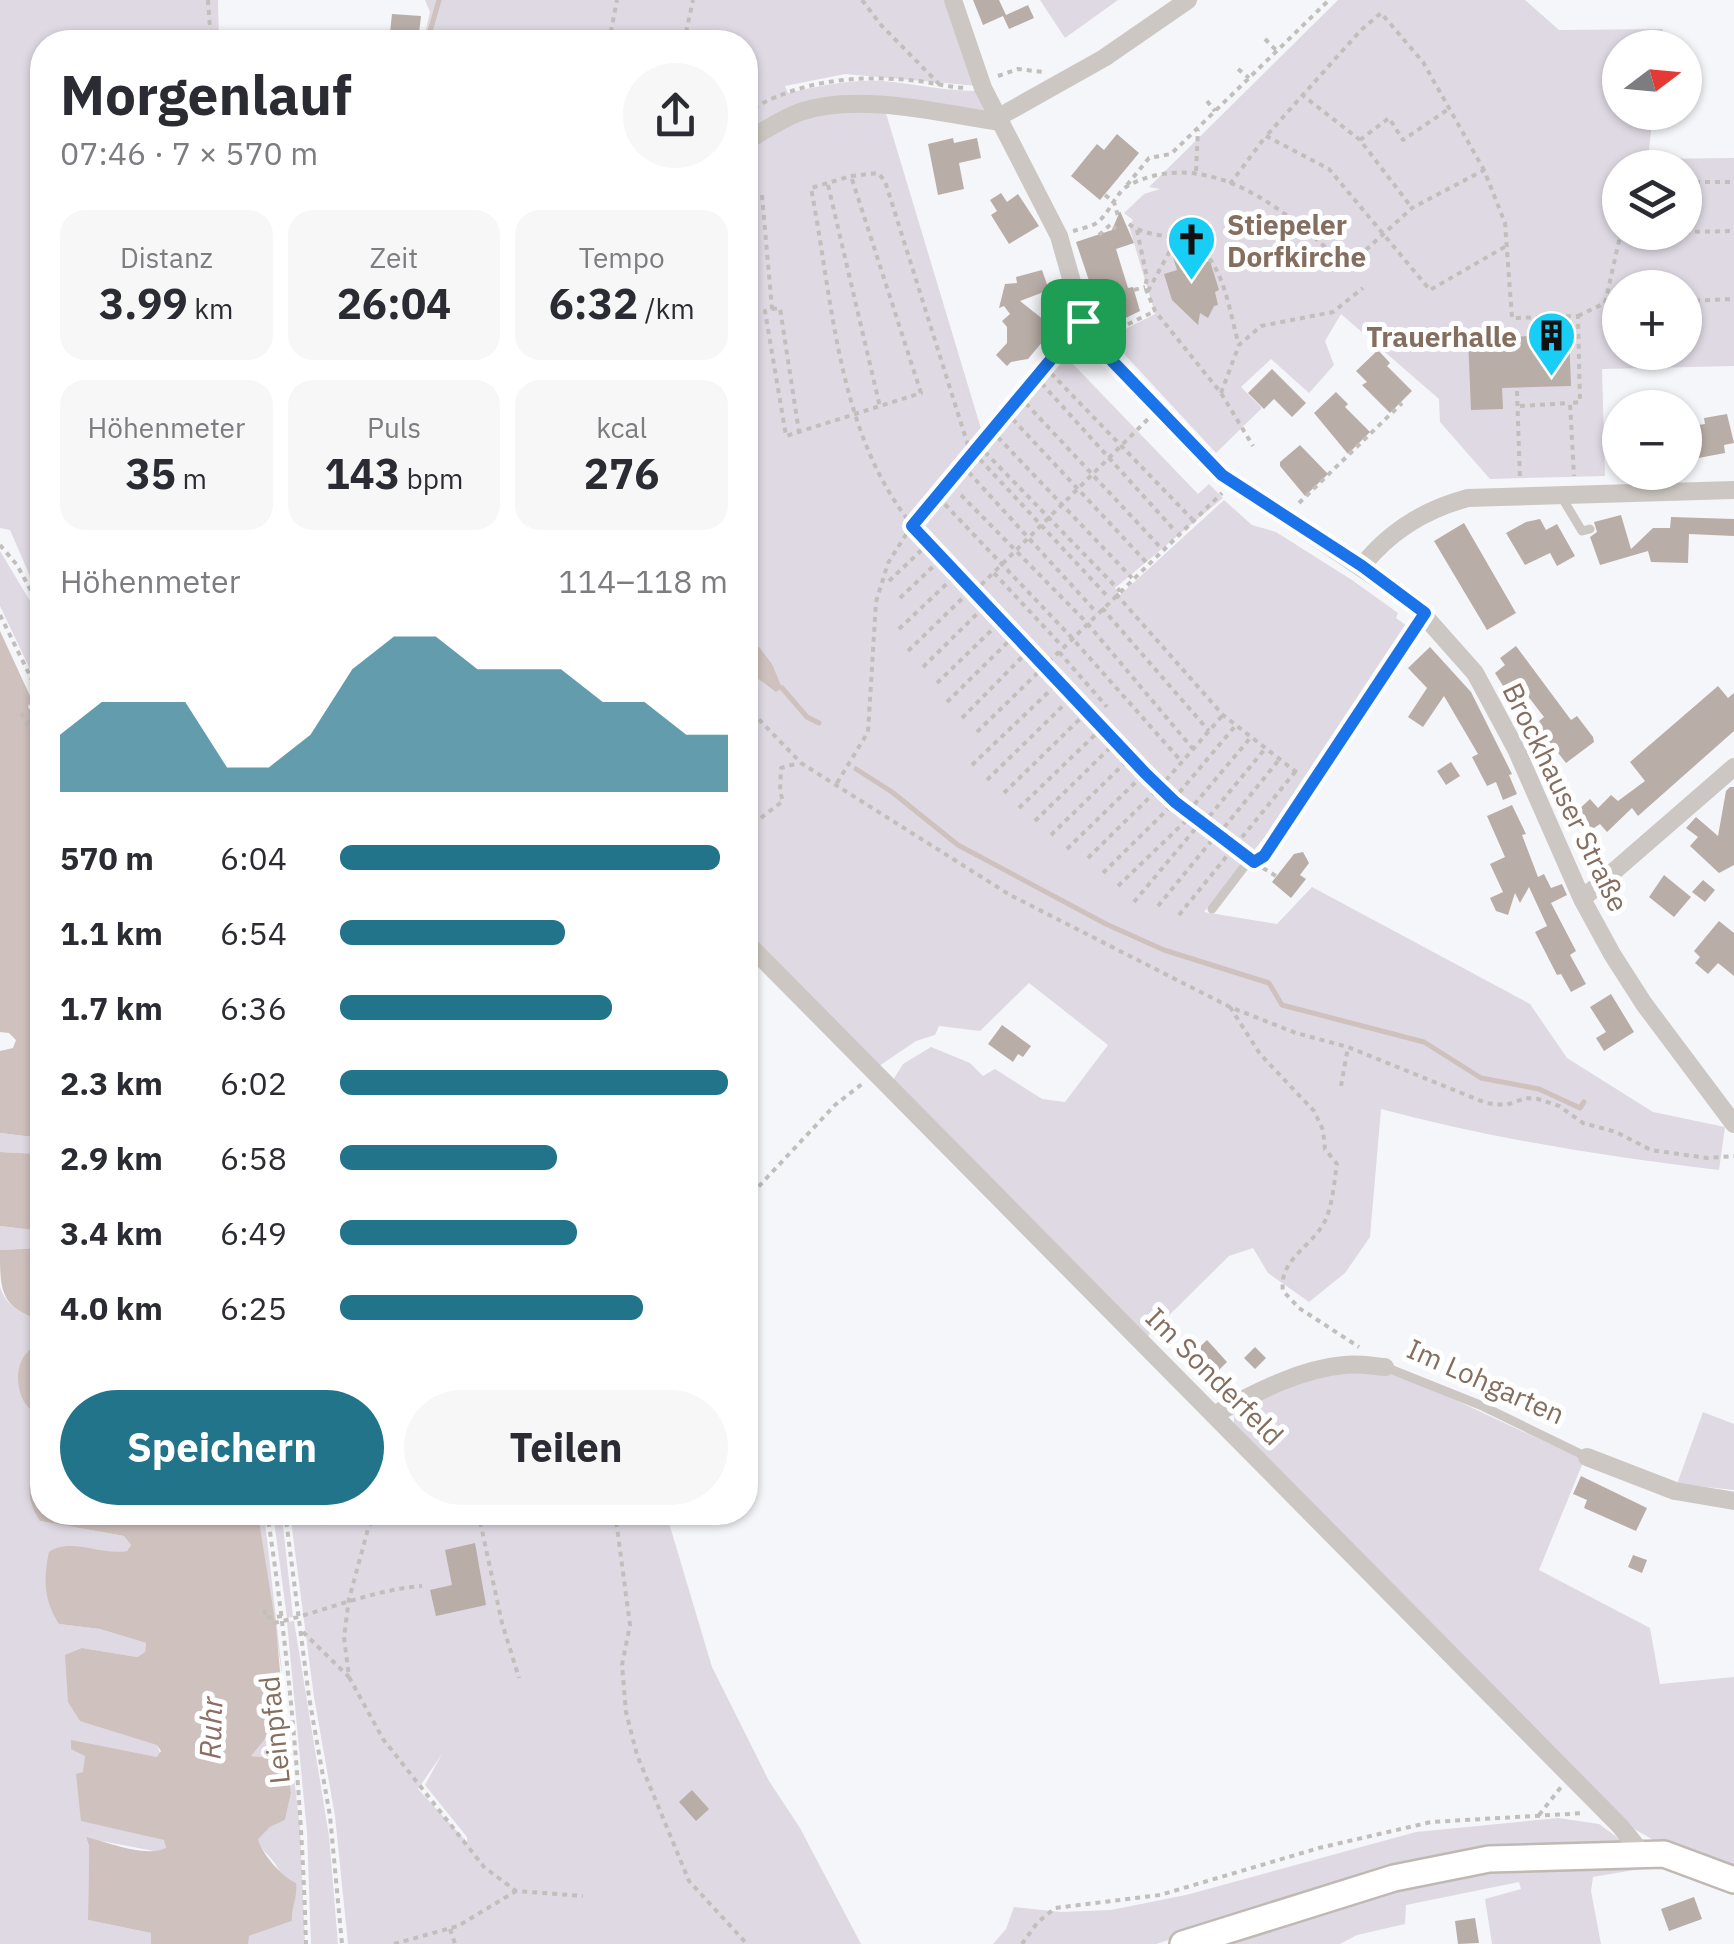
<!DOCTYPE html>
<html lang="de">
<meta charset="utf-8">
<style>
:root{--surface:#fff;--page:#f7f7f7;--text:#2b2b33;--muted:#7c7c81;--accent:#22748b}
body{margin:0;font-family:"IBM Plex Sans",sans-serif;background:var(--page);color:var(--text);height:100vh;display:flex;flex-direction:column;font-size:38px;white-space:nowrap}
*{box-sizing:border-box;margin:0}
p{font-size:32px;color:var(--muted)}
.icon{flex:none;width:55px;height:55px;fill:none;stroke:currentColor;stroke-width:2;stroke-linecap:round;stroke-linejoin:round}
.map{position:relative;flex:1;overflow:hidden}
.side{position:absolute;left:30px;top:30px;width:728px;height:1495px;display:flex;flex-direction:column;background:var(--surface);border-radius:40px;box-shadow:0 2px 8px #0004}
.side>*{flex:none}
.needle{width:65px;rotate:74deg}
.buttons{position:absolute;left:1602px;top:30px;display:grid;gap:20px}
.buttons a{display:grid;place-items:center;width:100px;height:100px;border-radius:50%;background:var(--surface);box-shadow:0 2px 8px #0004;font-size:50px}
.pin{position:absolute;display:grid;place-items:center;width:85px;height:85px;color:#fff;margin:-42px;border-radius:20px;box-shadow:0 5px 15px #0006}
.round{display:grid;place-items:center;flex:none;width:105px;height:105px;border-radius:52px;background:var(--page)}
.summary{display:flex;align-items:center;justify-content:space-between;height:170px;padding:0 30px}
h1{font-size:55px;font-weight:700;line-height:75px}
.stats{display:grid;grid-template-columns:repeat(3,1fr);gap:15px;height:170px;padding:10px 30px}
.stats div{display:grid;align-content:center;border-radius:25px;background:var(--page);text-align:center}
.stats b{font-size:42px;font-weight:700}
.stats small{font-size:28px;font-weight:400}
.stats p{font-size:28px}
.chart{height:280px;padding:20px 30px}
.chart p{display:flex;justify-content:space-between}
.chart svg{width:100%;height:180px;margin-top:10px;fill:var(--accent);opacity:.7}
.primary-button{display:flex;gap:20px;margin-top:auto;padding:20px 30px}
.primary-button a{flex:1;height:115px;border-radius:60px;background:var(--accent);color:#fff;font-size:40px;font-weight:700;line-height:115px;text-align:center}
.primary-button a+a{background:var(--page);color:var(--text)}
ul{padding:0 30px;list-style:none;font-size:32px}
li{display:grid;grid-template-columns:160px 120px 1fr;align-items:center;height:75px}
li i{height:25px;border-radius:12px;background:var(--accent)}
.map>svg:first-child{display:block}
.green{fill:#dfd9e3;fill-rule:evenodd}
.water{fill:#cfc1bd}
.lines{fill:none;stroke-linecap:round;stroke-linejoin:round}
.stream{stroke:#cfc1bd;stroke-width:5}
.building{fill:#b9ada7}
.secondary-casing{stroke:#bfb8b3;stroke-width:30}
.path{stroke:#c2bebb;stroke-width:4;stroke-dasharray:5 5;stroke-linecap:butt}
.service{stroke:#ccc7c3;stroke-width:9}
.minor{stroke:#ccc7c3;stroke-width:18}
.secondary{stroke:#fff;stroke-width:25}
.route-casing{stroke:#fff;stroke-width:20}
.route{stroke:#1a73e8;stroke-width:12}
.labels{text-anchor:middle;dominant-baseline:central;stroke-width:10;stroke-linejoin:round;paint-order:stroke}
.poi-label{font-size:28px;font-weight:bold;fill:#846e60;stroke:#fff;text-anchor:start}
.street-label{font-size:28px;fill:#846e60;stroke:#fff}
.water-label{font-size:30px;font-style:italic;fill:#8c6e65;stroke:#fff}
</style>
<div class="map">
<svg width="1734" height="1944" viewBox="0 0 1734 1944">
<rect width="100%" height="100%" fill="#f5f6f9"/>
<path class="green" d="M0,0H218L219,42H42V508L36,512L42,524V604L10,530L0,528Z
M425,0H949L978,86L845,74L785,86L788,93C818,86 851,79 883,81C915,84 946,91 978,91L986,116L853,102L745,139V42H423L430,12Z
M1040,0H1118L1065,38Z
M1338,0H1525L1559,30L1663,29L1661,47L1620,48V112L1653,113L1648,159L1734,158V366L1602,369L1605,476L1490,479L1440,422L1439,399L1341,314L1325,341L1334,365L1309,393L1271,359L1241,387L1262,408L1216,453L1113,342L1110,337L1155,314L1129,226L1133,220L1124,213L1144,194L1160,189L1149,187ZM1620,168H1685V232H1620ZM1620,288H1685V352H1620Z
M885,110L982,432L1075,325L1086,348L1072,363L1198,494L1209,484L1223,498L1115,588L1120,595L1224,500L1252,525L1276,532L1352,580L1398,613L1396,618L1407,626L1310,781L1204,912L1277,924L1312,887L1530,1004L1567,1058L1653,1112L1725,1127L1719,1170C1604,1156 1493,1139 1381,1109L1370,1237L1345,1273L1309,1302L1268,1273L1253,1248L1229,1256L1146,1338L893,1080L903,1064L931,1047L970,1063L983,1076L995,1069L1042,1099L1065,1102L1108,1045L1029,983L980,1031L939,1026L935,1035L916,1041L879,1066L745,931V826L754,818L745,807V146L801,115Z
M0,551L42,621V688L38,686L0,606Z
M0,1133L42,1138V1150L38,1154L0,1152Z
M0,1226L42,1231V1248L0,1250Z
M0,1287C7,1308 23,1314 42,1321V1345L30,1346L36,1415L42,1420V1449L38,1452L40,1521L124,1536L131,1545L127,1551L120,1553L80,1547L59,1624L100,1629L146,1643L145,1652L137,1657L82,1648L157,1745L161,1755L157,1757L71,1741L85,1756L81,1820L165,1840L166,1849L159,1852L86,1838L89,1846L88,1920L151,1933V1944H0Z
M1347,1370L1384,1372L1421,1384L1584,1460L1539,1570L1650,1628L1660,1684L1734,1677V1871L1657,1842L1629,1826L1234,1424V1415L1241,1407L1309,1378Z
M1703,1412L1734,1424V1490L1677,1484Z
M245,1513H264L300,1829L305,1944H248L247,1940L249,1936L292,1921C288,1902 287,1881 276,1865C269,1854 261,1851 257,1839L270,1827L285,1820L291,1793L287,1761L276,1751L264,1757L251,1756L266,1738L280,1729L282,1674L259,1522Z
M273,1513H281L283,1526L293,1617L287,1618Z
M290,1513H666L712,1667L769,1781L800,1828L861,1944H348L335,1816L314,1697ZM442,1754L425,1785L467,1837V1842L418,1789Z
M294,1621L329,1836L338,1944H311L307,1832L287,1622Z
M1558,1818L1599,1824L1625,1843L1277,1905L1156,1944H993L1006,1929L1014,1907L1061,1912L1111,1910L1186,1895L1416,1832Z
M1647,1859L1646,1868L1593,1877L1591,1891L1601,1944H1492L1485,1899L1521,1889L1519,1882L1406,1905L1405,1924L1357,1935L1340,1944H1211L1448,1874Z"/>
<path class="water" d="M0,631L31,698L28,707L42,728V1138L0,1133V1051L13,1048L16,1040L9,1033L0,1032Z
M759,647L772,664L782,688L776,692L745,669L747,649Z
M42,1150V1231L0,1226V1152L38,1154Z
M42,1248V1321C0,1307 0,1291 0,1250Z
M42,1345V1420C37,1415 29,1409 25,1403C12,1383 17,1348 42,1345Z
M42,1449V1512H245L259,1521L276,1627L284,1716L280,1729L266,1738L251,1756L264,1757L276,1751L287,1761L291,1793L285,1820L270,1827L258,1839C261,1853 283,1878 296,1883C298,1898 291,1906 292,1921L249,1936L248,1944H151V1933L88,1920L89,1846L86,1837C108,1842 145,1858 166,1848L164,1840L81,1821L76,1774L83,1772L85,1756L71,1749V1740L157,1757L161,1751L157,1745L80,1721L68,1702L65,1655L82,1648L137,1657L145,1652L146,1643L100,1629L59,1624C44,1601 43,1579 49,1552C72,1537 102,1556 127,1551L131,1545L124,1536L40,1521C23,1494 30,1481 38,1452Z"/>
<g class="lines">
<path class="stream" d="M427,42L439,0
M782,688L807,717L819,723
M856,769L892,792L958,845L1106,924L1164,950L1269,983L1282,1005L1424,1042L1481,1078L1539,1089L1580,1108L1584,1102"/>
</g>
<path class="building" d="M973,0H999L1006,15L1028,5L1034,18L1009,29L1003,16L983,25Z
M392,14L421,16L418,42H389Z
M1117,134L1139,153L1100,200L1071,176L1097,144L1104,150Z
M953,138L954,143L977,138L981,158L959,163L964,189L938,195L928,144Z
M1001,193L1007,202L1018,194L1039,226L1009,244L991,215L997,211L990,200Z
M1120,211L1134,243L1116,249L1128,288L1133,287L1140,311L1105,328L1076,242L1112,230Z
M1191,248L1199,264L1210,261L1219,290L1215,292L1218,305L1214,306L1208,318L1200,313L1198,325L1172,300L1164,274L1177,270L1172,254Z
M1042,270L1049,290L1020,301L1054,328L1028,359L1011,362L1007,366L996,355L1007,343V327L1002,321L1010,314L1004,306L999,308L1005,284L1017,283L1016,277Z
M1569,335L1571,386L1502,388L1503,409L1471,410L1468,338Z
M1378,350L1390,363L1387,366L1412,391L1390,413L1362,385L1367,382L1356,371Z
M1272,369L1306,403L1292,417L1274,399L1264,409L1248,393Z
M1336,392L1348,404L1345,407L1370,432L1348,454L1314,413Z
M1727,414L1734,443L1724,445L1725,453L1693,459L1691,450L1688,451L1685,427L1705,424L1704,418Z
M1300,445L1328,474L1305,496L1280,466V462Z
M1621,515L1631,549L1653,528H1670L1671,517L1734,519V536L1689,534L1688,563L1651,562L1648,551L1600,565L1590,537L1597,532L1594,522Z
M1540,519L1546,530L1557,524L1575,556L1557,566L1550,553L1525,565L1506,533L1526,522Z
M1464,523L1516,613L1487,630L1434,541Z
M1516,646L1571,720L1577,716L1593,737L1594,742L1566,763L1540,730L1543,727L1539,721L1544,717L1527,695L1515,705L1495,673L1505,665L1500,658Z
M1430,647L1471,692L1512,774L1509,775L1517,794L1503,800L1496,782L1487,786L1472,757L1478,754L1444,696L1423,727L1408,717L1427,688L1408,668Z
M1718,686L1728,698L1734,693V731L1638,816L1632,808L1607,832L1600,824L1594,828L1589,826L1576,812L1590,799L1598,808L1611,795L1618,801L1645,781L1630,762Z
M1451,762L1460,776L1446,785L1437,771Z
M1730,787H1734V865L1719,873L1690,846L1698,837L1686,828L1696,817L1718,836L1726,791Z
M1512,805L1526,834L1522,835L1538,877L1544,874L1551,888L1562,884L1567,895L1551,903L1576,951L1570,955L1586,984L1571,992L1561,974L1557,975L1535,932L1547,926L1529,887L1520,903L1515,893L1508,915L1496,911L1490,898L1503,892L1490,864L1505,857L1487,816Z
M1303,852L1309,863L1300,875L1306,879L1291,898L1272,882L1294,854Z
M1664,875L1691,897L1674,917L1649,897Z
M1703,880L1715,890L1705,902L1692,892Z
M1719,921L1734,933V976L1718,963L1708,974L1695,963L1700,957L1694,951Z
M1611,994L1634,1032L1604,1051L1596,1038L1606,1032L1590,1007Z
M1002,1025L1031,1046L1023,1057L1018,1054L1013,1062L988,1044Z
M1207,1340L1227,1362L1211,1378L1190,1356Z
M1255,1347L1266,1358L1255,1369L1244,1358Z
M1581,1476L1647,1508L1636,1531L1584,1508L1587,1500L1573,1494Z
M475,1543L486,1605L436,1616L430,1590L452,1585L445,1550Z
M1633,1555L1647,1560L1642,1573L1628,1567Z
M692,1790L709,1809L696,1821L679,1802Z
M1694,1897L1702,1919L1669,1931L1661,1909Z
M1475,1918L1479,1943L1458,1944L1455,1921Z"/>
<g class="lines">
<defs>
<path id="secondary" d="M1183,1944L1394,1878L1489,1859L1664,1854L1734,1880"/>
</defs>
<use href="#secondary" class="secondary-casing"/>
<path class="path" d="M208,0L211,42
M862,0L881,25L940,85
M1265,39L1277,51
M609,42L617,0
M684,42L693,0
M1238,69L1249,78
M998,76L1018,69L1043,72
M1301,94L1360,140L1412,208
M1207,101L1215,111
M745,113C798,80 857,74 918,81C934,83 949,87 965,88
M1268,134L1361,30L1381,13L1423,62L1484,170
M1360,140L1389,118L1403,140L1450,108
M1196,171L1198,130
M1685,182H1734
M1230,184L1266,136L1329,169L1430,290L1508,245
M828,185L880,407
M1127,185L1149,158L1171,154L1329,0
M762,195L772,309L765,311L786,436L921,393L851,176
M1105,195L1114,202L1118,216
M1129,224C1143,235 1164,235 1181,239C1224,250 1228,309 1239,345
M1137,230L1147,278L1145,287L1155,311L1221,393L1253,446
M1073,231C1080,229 1089,227 1095,224C1110,215 1115,191 1131,184C1213,145 1290,214 1347,267L1412,208L1484,170L1505,223L1512,318L1578,316L1580,402L1570,403L1574,476
M1685,232L1734,231
M1099,235L1111,224L1116,229
M1177,238L1182,252
M1134,290L1145,287
M1148,291L1177,238
M1685,301L1734,299
M1605,303L1621,232H1626
M772,309L780,308L799,432
M1578,316L1605,303H1620
M1110,333L1155,311
M1044,366L1192,519
M1035,376L1176,532
M1517,391L1520,480
M1221,393L1239,345L1261,326L1333,312L1363,288
M1019,396L1162,549
M1520,406L1570,403
M1006,412L1146,562
M991,430L1132,578
M978,445L1120,591
M973,452L1109,598
M971,455L885,181L878,173L851,176L811,188C833,301 837,432 912,525L1145,773L1175,802L1243,854
M962,465L1097,613
M961,495L1087,623L1193,749
M938,497L1072,638L1182,762
M1299,503L1402,403
M0,545L17,565L42,611
M994,573L1062,646
M889,581L929,543
M974,592L1148,419
M1116,594L1223,715L1300,775
M900,598L942,558
M1102,608L1209,731
M0,615L42,700
M899,629L957,574
M908,651L972,589
M1059,652L1107,707
M923,667L986,605
M937,683L1001,621
M30,702L41,716
M947,702L1015,635
M745,705L801,763L1010,895L1230,1007L1296,1033L1348,1047L1486,1103L1506,1105L1526,1098L1538,1099L1559,1106L1583,1123L1616,1132L1651,1150L1707,1158L1734,1156
M21,713L29,729
M962,718L1029,650
M27,724L42,714
M977,732L1222,493
M972,765L1059,682
M987,780L1073,696
M837,783L868,732L876,602L888,563L912,525L1071,334
M1004,793L1087,712
M1173,800L1236,725
M1019,808L1102,728
M1188,812L1251,737
M1035,821L1116,742
M1203,824L1264,750
M745,830L783,801L780,792L781,768L799,763
M1051,835L1131,757
M1218,835L1278,761
M1067,849L1145,773
M1088,858L1160,787L1222,716
M1263,868L1276,876
M1103,873L1175,802
M1118,886L1192,815
M1134,902L1201,822
M1158,906L1217,834
M1179,915L1295,772
M1230,1007L1260,1054L1314,1111L1323,1130L1325,1149L1337,1164C1334,1182 1333,1202 1326,1219C1314,1246 1278,1259 1283,1291L1299,1308L1359,1347
M1341,1086L1348,1047
M745,1201L835,1105L862,1084
M267,1512C289,1656 302,1799 306,1944
M285,1512L309,1697L330,1816L342,1944
M376,1512L368,1529L349,1599L344,1637L349,1677L383,1739L484,1867L516,1891L583,1896
M478,1512L502,1623L519,1678
M615,1512L630,1625L622,1665L626,1712L637,1755L689,1881L747,1944
M265,1610V1618L283,1616
M274,1623C324,1612 370,1590 422,1586
M303,1632L349,1677
M1539,1815L1561,1787
M450,1929L455,1944
M394,1944L458,1926L516,1891
M1022,1944L1037,1923L1055,1908L1160,1895L1319,1848L1431,1822L1585,1813"/>
<path class="service" d="M1561,496L1582,531L1590,529
M1212,909L1244,867L1263,856L1423,616
M1385,1367L1480,1405L1587,1457"/>
<path class="minor" d="M953,0L983,88L1059,236L1083,321L1092,341L1223,475L1412,602L1475,673L1516,749L1582,899L1612,954L1644,1004L1734,1124
M997,118L1104,58L1188,0
M745,142C762,132 781,119 800,112C856,92 941,113 1000,122
M1362,566C1389,532 1426,509 1468,498L1734,490
M1582,899L1734,767
M745,941L1620,1826L1642,1853
M1215,1414C1255,1393 1299,1369 1344,1365C1357,1363 1372,1366 1385,1367
M1587,1457L1675,1491L1734,1501"/>
<use href="#secondary" class="secondary"/>
</g>
<g class="lines">
<defs>
<path id="route" d="M1083,321L1092,340L1222,475L1362,566L1425,613L1264,856L1254,862L1175,802L1145,773L912,526Z"/>
</defs>
<use href="#route" class="route-casing"/>
<use href="#route" class="route"/>
</g>
<defs>
<symbol id="church-pin" viewBox="-11 -11 22 30"><path d="M0 17L-7.5 6A9.5 9.5 0 1 1 7.5 6Z" fill="#18cdf6" stroke="#fff"/><path d="M-1.2-6h2.4v3.5h3.3v2.4h-3.3V6h-2.4V-.1h-3.3v-2.4h3.3Z" fill="#111"/></symbol>
<symbol id="building-pin" viewBox="-11 -11 22 30"><path d="M0 17L-7.5 6A9.5 9.5 0 1 1 7.5 6Z" fill="#18cdf6" stroke="#fff"/><path d="M-4-6H4V6H1V3H-1V6H-4ZM-2.5-4.3h1.7v1.8h-1.7ZM.8-4.3h1.7v1.8H.8ZM-2.5-1h1.7V.8h-1.7ZM.8-1h1.7V.8H.8Z" fill="#111"/></symbol>
</defs>
<g fill-rule="evenodd">
<use href="#church-pin" x="1164" y="212" width="55" height="75"/>
<use href="#building-pin" x="1524" y="308" width="55" height="75"/>
</g>
<g class="labels">
<g class="poi-label">
<text x="1227" y="224">Stiepeler<tspan x="1227" dy="32">Dorfkirche</tspan></text>
<text x="1517" y="336" text-anchor="end">Trauerhalle</text>
</g>
<g class="street-label">
<text transform="translate(1566 797) rotate(64)">Brockhauser Straße</text>
<text transform="translate(1215 1376) rotate(45)">Im Sonderfeld</text>
<text transform="translate(1486 1381) rotate(24)">Im Lohgarten</text>
<text transform="translate(274 1730) rotate(-96)">Leinpfad</text>
</g>
<g class="water-label">
<text transform="translate(210 1728) rotate(-88)">Ruhr</text>
</g>
</g>
</svg>
<div class="buttons">
<a><svg class="needle" viewBox="-14 -14 28 28"><path d="M0-13l5 13h-10z" fill="#e53935"/><path d="M0 13l5-13h-10z" fill="#7c7c81"/></svg></a>
<a><svg class="icon" aria-label="layers" viewBox="0 0 24 24"><path d="M12 4l9 5-9 5-9-5zM3 14l9 5 9-5"/></svg></a>
<a>+</a>
<a>−</a>
</div>
<div class="pin" style="left:1083px;top:321px;background:#1e9e55"><svg class="icon" aria-label="arrive" viewBox="0 0 24 24"><path d="M6 21V4h12l-3 4 3 4H6"/></svg></div>
<section class="side">
<div class="summary"><div><h1>Morgenlauf</h1><p>07:46 · 7 × 570 m</p></div><a class="round"><svg class="icon" aria-label="share" viewBox="0 0 24 24"><path d="M12 15V3M7 8l5-5 5 5M5 13v7h14v-7"/></svg></a></div>
<div class="stats">
<div><p>Distanz</p><b>3.99<small> km</small></b></div>
<div><p>Zeit</p><b>26:04</b></div>
<div><p>Tempo</p><b>6:32<small> /km</small></b></div>
</div>
<div class="stats">
<div><p>Höhenmeter</p><b>35<small> m</small></b></div>
<div><p>Puls</p><b>143<small> bpm</small></b></div>
<div><p>kcal</p><b>276</b></div>
</div>
<div class="chart"><p><span>Höhenmeter</span>114–118 m</p>
<svg viewBox="0 0 160 44" preserveAspectRatio="none"><path d="M0 44V30L10 22L20 22L30 22L40 38L50 38L60 30L70 14L80 6L90 6L100 14L110 14L120 14L130 22L140 22L150 30L160 30V44z"/></svg>
</div>
<ul>
<li><b>570 m</b>6:04<i style="width:98%"></i></li>
<li><b>1.1 km</b>6:54<i style="width:58%"></i></li>
<li><b>1.7 km</b>6:36<i style="width:70%"></i></li>
<li><b>2.3 km</b>6:02<i style="width:100%"></i></li>
<li><b>2.9 km</b>6:58<i style="width:56%"></i></li>
<li><b>3.4 km</b>6:49<i style="width:61%"></i></li>
<li><b>4.0 km</b>6:25<i style="width:78%"></i></li>
</ul>
<div class="primary-button"><a>Speichern</a><a>Teilen</a></div>
</section>
</div>
